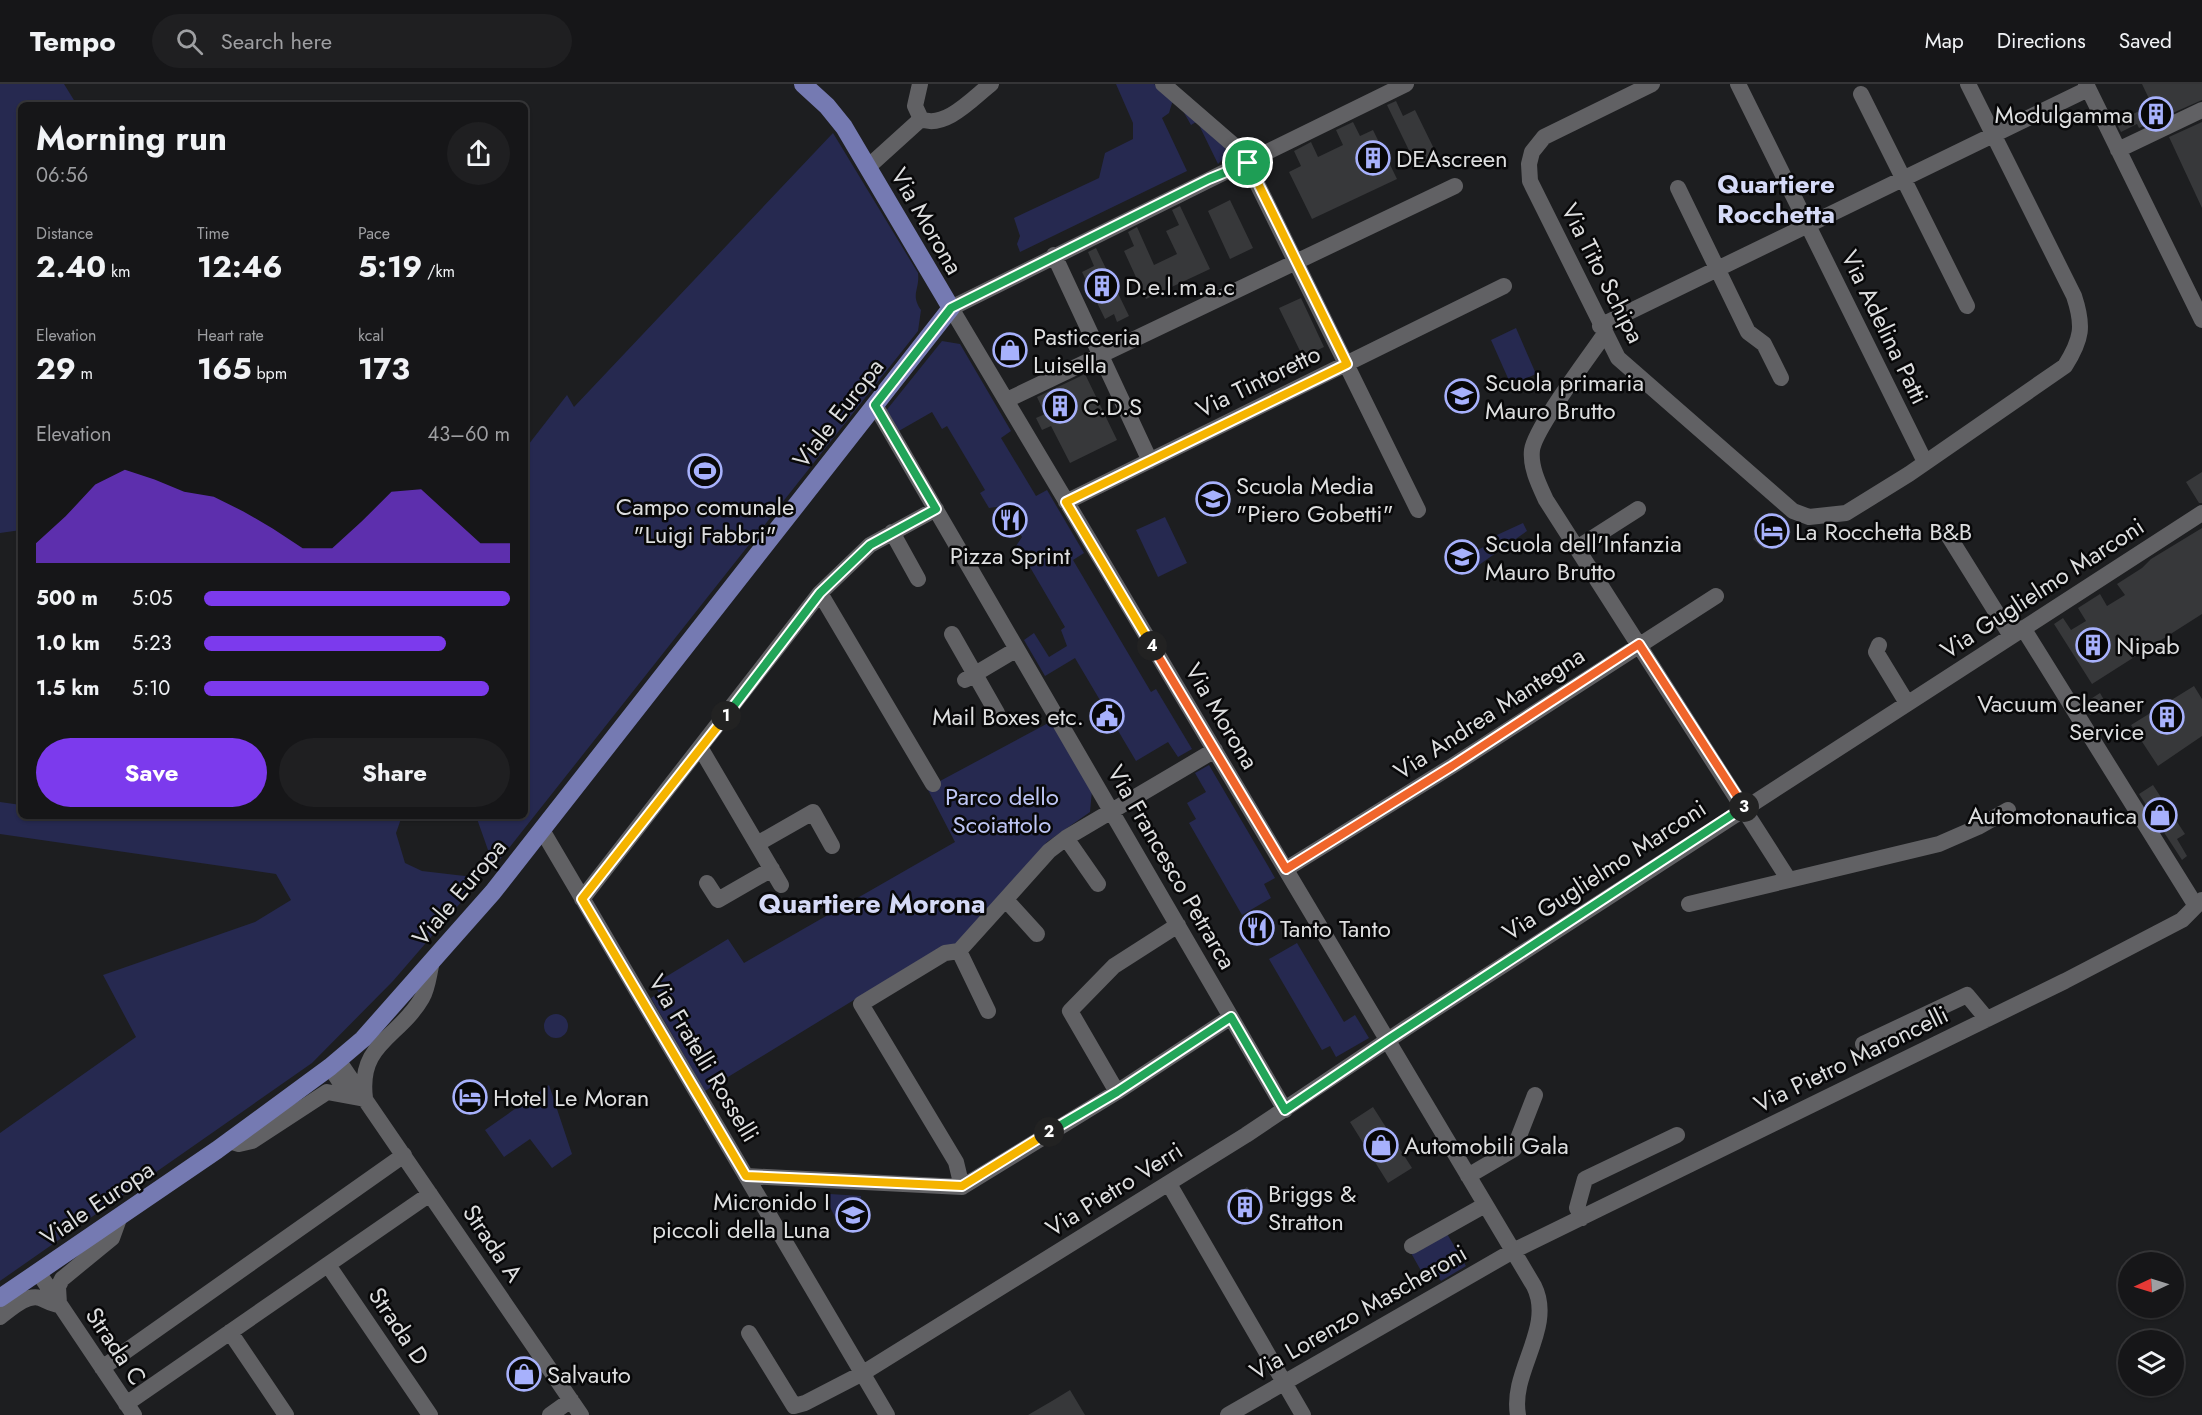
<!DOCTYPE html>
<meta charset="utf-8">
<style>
:root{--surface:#161618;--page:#1f1f21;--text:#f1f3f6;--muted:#9e9fa2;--line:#353537;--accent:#7c3aed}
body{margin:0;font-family:Jost,sans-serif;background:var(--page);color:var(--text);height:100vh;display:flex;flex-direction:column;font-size:22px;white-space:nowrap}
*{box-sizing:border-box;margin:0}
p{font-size:20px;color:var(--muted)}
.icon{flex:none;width:33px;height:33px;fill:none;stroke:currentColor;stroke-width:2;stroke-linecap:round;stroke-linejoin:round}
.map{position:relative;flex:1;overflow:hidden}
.sheet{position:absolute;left:18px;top:18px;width:510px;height:717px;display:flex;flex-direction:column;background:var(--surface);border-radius:9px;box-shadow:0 2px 4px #0004,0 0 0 2px var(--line)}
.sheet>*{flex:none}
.needle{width:39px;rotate:266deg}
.buttons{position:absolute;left:2118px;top:1168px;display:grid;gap:12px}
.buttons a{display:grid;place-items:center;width:66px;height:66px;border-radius:50%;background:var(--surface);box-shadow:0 2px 4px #0004,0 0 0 2px var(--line);font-size:30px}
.pin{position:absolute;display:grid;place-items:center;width:51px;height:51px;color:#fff;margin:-26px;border:3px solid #fff;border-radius:50%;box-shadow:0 2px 6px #0007}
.km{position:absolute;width:30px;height:30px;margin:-15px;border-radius:50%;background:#222;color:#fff;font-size:16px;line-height:30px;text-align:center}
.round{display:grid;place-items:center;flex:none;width:63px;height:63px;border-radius:32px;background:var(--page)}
.headline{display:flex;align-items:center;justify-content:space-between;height:102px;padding:0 18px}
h1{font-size:33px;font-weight:700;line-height:45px}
.figures{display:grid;grid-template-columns:repeat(3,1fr);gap:9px;height:102px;padding:6px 18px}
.figures div{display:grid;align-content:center}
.figures b{font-size:30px;font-weight:700}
.figures small{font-size:16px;font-weight:400}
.figures p{font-size:16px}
.chart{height:168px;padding:12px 18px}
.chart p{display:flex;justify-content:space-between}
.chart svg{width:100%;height:108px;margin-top:6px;fill:var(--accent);opacity:.7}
.primary-button{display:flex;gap:12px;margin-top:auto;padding:12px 18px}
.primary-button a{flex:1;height:69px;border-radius:36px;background:var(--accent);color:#fff;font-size:24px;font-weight:700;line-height:69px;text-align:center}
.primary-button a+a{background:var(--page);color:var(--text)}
ul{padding:0 18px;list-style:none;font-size:20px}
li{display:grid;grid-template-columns:96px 72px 1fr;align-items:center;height:45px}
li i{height:15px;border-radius:8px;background:var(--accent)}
header{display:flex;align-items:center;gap:36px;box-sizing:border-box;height:84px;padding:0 30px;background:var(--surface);border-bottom:2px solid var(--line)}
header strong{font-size:28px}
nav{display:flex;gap:33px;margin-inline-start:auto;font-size:21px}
.search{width:420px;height:54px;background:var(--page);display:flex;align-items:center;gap:15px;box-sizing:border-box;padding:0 21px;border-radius:33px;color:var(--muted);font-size:22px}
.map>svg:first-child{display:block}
.green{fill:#262950}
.building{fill:#37383a}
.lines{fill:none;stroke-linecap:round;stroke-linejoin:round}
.minor{stroke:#616164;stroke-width:16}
.major{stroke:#757ab2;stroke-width:18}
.split-1-casing{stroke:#fff;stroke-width:12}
.split-2-casing{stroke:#fff;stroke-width:12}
.split-3-casing{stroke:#fff;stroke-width:12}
.split-4-casing{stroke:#fff;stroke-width:12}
.split-5-casing{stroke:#fff;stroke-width:12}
.split-1{stroke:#22a559;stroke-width:8}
.split-2{stroke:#f5b400;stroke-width:8}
.split-3{stroke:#22a559;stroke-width:8}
.split-4{stroke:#f0652b;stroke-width:8}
.split-5{stroke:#f5b400;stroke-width:8}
.labels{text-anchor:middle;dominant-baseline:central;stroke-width:5;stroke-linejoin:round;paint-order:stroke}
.poi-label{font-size:24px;fill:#dddedf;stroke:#080809;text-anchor:start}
.street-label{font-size:24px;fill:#dddedf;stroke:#080809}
.park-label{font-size:24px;fill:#bec6f6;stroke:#080809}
.neighbourhood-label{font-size:26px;font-weight:bold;fill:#d5daf7;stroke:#080809}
.quarter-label{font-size:27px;font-weight:bold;fill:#d5daf7;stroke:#080809}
</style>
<header>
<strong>Tempo</strong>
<div class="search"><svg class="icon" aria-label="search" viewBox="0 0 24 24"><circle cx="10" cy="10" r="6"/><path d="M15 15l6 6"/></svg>Search here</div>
<nav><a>Map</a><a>Directions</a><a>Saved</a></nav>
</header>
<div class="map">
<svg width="2202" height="1331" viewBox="0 0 2202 1331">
<rect width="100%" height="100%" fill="#1d1e20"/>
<path class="green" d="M0,0H64L77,21H21V446L0,449Z
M1116,0H1154L1173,16L1169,29L1162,34L1187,87L1020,168L1017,160L1020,152L1014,134L1099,94L1105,69L1133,55V39Z
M1183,27L1224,62L1227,71L1218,80L1199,41L1196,38L1191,41Z
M833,49L918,189C920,206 910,210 921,226L918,247L494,783L476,732H525V365L567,311L574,323Z
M1516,244L1536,290L1511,301L1491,256Z
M942,257L960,260L1011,347L1001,354L1036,412L1047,406L1084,469L1073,476L1151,608L1156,605L1192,665L1178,673L1168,658L1136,677L1075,574L1045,592L1024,556L1034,549L1049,573L1067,562L1061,546L1065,543L1027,478L1020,481L1012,468L1022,453L1003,422L989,424L980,409L985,406L947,342L942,345L932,328L897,348L885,328Z
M1165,433L1187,479L1158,493L1136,446Z
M1523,439L1527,447L1469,488L1462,473L1488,461L1486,456Z
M1052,637L1092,706L1090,728L1047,758L960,860L939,864L705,1007L651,914L659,909L654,900L728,855L744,879L955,758L927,704Z
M1209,681L1275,794L1264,800L1271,814L1242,831L1189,739L1196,735L1187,719L1206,708L1195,689Z
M0,718L21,721V732H402L396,749L405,779L422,787L482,794L393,897L312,979L0,1197V1049L136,953L103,891L255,838L291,816L276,790L0,750Z
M1297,859L1344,938L1355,931L1369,954L1336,973L1330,962L1322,966L1269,875Z
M544 942a12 12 0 1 1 24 0a12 12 0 1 1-24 0Z
M549,1001L572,1070L552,1084L530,1055L504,1073L485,1046Z
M830,1110L861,1112L860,1139L837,1137L829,1121Z
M1446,1148L1466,1182L1441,1197L1437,1191L1430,1195L1427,1191L1424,1192L1411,1169Z"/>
<path class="building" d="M2142,0H2202V16L2139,44L2137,40L2121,48L2116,38L2152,21Z
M1396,17L1403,32L1415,26L1439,75L1418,85L1387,21Z
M1353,38L1360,52L1373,46L1397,95L1312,135L1289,88L1301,82L1294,67L1311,58L1318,73L1343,61L1336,46Z
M2202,38V124L2169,53Z
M1230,116L1253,164L1230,175L1208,127Z
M1180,122L1210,185L1146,215L1124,167L1134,162L1128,148L1137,143L1154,181L1177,170L1166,147L1179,141L1172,126Z
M1096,164L1129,232L1117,238L1114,230L1105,235L1082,188L1094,182L1088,168Z
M1301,214L1324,263L1303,273L1279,224Z
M1085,290L1117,356L1070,379L1051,342L1042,346L1036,334L1045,330L1037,313Z
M2202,388V419H2199L2186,398Z
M1769,429L1791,448L1776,465L1769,459L1764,465L1753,455L1757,450L1754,447Z
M2202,444V530L2092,600L2054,540L2063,534L2071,546L2086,537L2078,524L2100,510L2107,522L2125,511L2117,500L2142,484L2151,475Z
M2194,602L2202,615V652L2158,682L2131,641Z
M2100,609L2107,621L2090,631L2083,620Z
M2153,701L2185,750L2177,755L2187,772L2182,776L2139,710Z
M1373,1023L1412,1084L1388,1099L1350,1038Z
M1247,1103L1263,1129L1242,1142L1226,1117Z
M1070,1306L1085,1331H1028L1052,1317Z"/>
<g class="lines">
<path class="minor" d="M920,0L915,22L921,35
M1163,0L1245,71
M1652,0L1544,53L1532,68L1529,80L1530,97L1618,274L1793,427L1809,433L1846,429L1909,390L2065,282C2082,255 2084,242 2074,212L1968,0
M1738,0L1925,378
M2086,0L2202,236
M1861,10L1967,222
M921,35C945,46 974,13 991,0
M2118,66L2202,26
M1249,77L1406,0
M1243,79L951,224L1534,1202C1555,1244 1510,1287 1518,1331
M1247,79L1418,426
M868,83L921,35
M1678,104L1748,248L1764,260L1781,294
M1054,171L1150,377
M1600,242L2088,5
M1604,251C1589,273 1535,344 1532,366C1530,383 1539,401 1546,416L1789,796L1939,760L1978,743L2008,726
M1007,316L1455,102
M875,321L1285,1026
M1066,418L1504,202
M892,448L918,495
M1948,451L2011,552
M1577,464L1638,425
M820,509L933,700
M2023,544L2196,822
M952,550L997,629
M1879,561L1876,568L1907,619
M965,596L1017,565
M701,665L781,801
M542,746L887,1331
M1066,754L1098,800
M757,760L813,728L832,762
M1286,785L1452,682L1716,512
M707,799L718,816L772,785
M582,815L820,509L870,461L936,425
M1006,816L1037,850
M1689,820L1789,796
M959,867L988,927
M1863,960L1967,911L1987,935
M338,976L581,1331
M330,983L344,1004L356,1011
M1117,1008L1070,927L1114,882L1178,841
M365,1014C358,959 399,954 422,914C428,904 429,889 432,878
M229,1057L239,1060L252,1057L327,1008L365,1015
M746,1092L962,1103L1117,1008L1231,933
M1468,1092L1514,1065L1535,1011
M1169,1100L1303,1331
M962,1103L956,1078L861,920L945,869L959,867L1049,767L1066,754L1215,666
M1582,1134L1577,1124L1585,1095L1677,1051
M1412,1162L1485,1121
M328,1181L430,1331
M38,1188L134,1331
M59,1220L58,1203L62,1195L112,1154L120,1132
M0,1233C11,1225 26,1210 40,1214C47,1217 51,1220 59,1221
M230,1248L286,1331
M749,1249L794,1322L805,1319L863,1289L1246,1051L1406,944L2202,429
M102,1284L404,1071
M126,1320L430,1110
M550,1331L571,1316
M1228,1331L1513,1167L2065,897L2182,836L2202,816"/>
<path class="major" d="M0,1214L217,1066L330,983L363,955L493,808L951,224L844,43L827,22L803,0"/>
</g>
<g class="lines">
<defs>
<path id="split-1" d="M726,632L820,509L870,461L936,425L875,321L951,224L1209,95L1248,79"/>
<path id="split-2" d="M726,632L582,815L746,1092L962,1102L1049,1048"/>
<path id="split-3" d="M1049,1048L1117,1008L1231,933L1285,1026L1388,956L1744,723"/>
<path id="split-4" d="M1152,562L1286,785L1452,682L1639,560L1744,723"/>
<path id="split-5" d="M1152,562L1066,418L1347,280L1248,79"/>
</defs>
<use href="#split-1" class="split-1-casing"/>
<use href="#split-2" class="split-2-casing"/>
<use href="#split-3" class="split-3-casing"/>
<use href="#split-4" class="split-4-casing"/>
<use href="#split-5" class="split-5-casing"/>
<use href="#split-1" class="split-1"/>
<use href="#split-2" class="split-2"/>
<use href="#split-3" class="split-3"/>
<use href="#split-4" class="split-4"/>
<use href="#split-5" class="split-5"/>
</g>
<defs>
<symbol id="building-ring" viewBox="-11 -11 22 22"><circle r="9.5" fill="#080809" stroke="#a7b1fc" stroke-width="1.5"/><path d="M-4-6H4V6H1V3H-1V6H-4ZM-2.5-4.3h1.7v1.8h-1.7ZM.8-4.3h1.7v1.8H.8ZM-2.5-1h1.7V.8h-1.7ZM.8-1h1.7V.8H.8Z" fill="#a7b1fc"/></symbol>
<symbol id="shop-ring" viewBox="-11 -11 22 22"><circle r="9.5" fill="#080809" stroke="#a7b1fc" stroke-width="1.5"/><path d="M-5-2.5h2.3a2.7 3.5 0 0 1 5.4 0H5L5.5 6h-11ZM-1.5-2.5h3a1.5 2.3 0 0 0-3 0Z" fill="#a7b1fc"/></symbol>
<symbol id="school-ring" viewBox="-11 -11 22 22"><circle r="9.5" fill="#080809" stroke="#a7b1fc" stroke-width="1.5"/><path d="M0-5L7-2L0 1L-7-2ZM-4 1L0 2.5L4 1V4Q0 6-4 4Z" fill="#a7b1fc"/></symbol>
<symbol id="stadium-ring" viewBox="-11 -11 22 22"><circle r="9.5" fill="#080809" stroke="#a7b1fc" stroke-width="1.5"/><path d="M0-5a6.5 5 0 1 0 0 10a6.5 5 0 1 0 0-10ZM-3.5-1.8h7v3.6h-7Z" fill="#a7b1fc"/></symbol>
<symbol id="restaurant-ring" viewBox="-11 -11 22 22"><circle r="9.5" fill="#080809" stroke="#a7b1fc" stroke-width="1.5"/><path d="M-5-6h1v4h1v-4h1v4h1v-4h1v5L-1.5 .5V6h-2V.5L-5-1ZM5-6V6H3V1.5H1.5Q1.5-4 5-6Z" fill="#a7b1fc"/></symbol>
<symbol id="hotel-ring" viewBox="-11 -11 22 22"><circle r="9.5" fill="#080809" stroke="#a7b1fc" stroke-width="1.5"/><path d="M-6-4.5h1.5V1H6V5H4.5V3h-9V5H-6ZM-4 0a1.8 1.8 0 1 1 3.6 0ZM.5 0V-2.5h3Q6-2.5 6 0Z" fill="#a7b1fc"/></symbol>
<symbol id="civic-ring" viewBox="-11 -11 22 22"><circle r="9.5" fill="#080809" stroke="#a7b1fc" stroke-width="1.5"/><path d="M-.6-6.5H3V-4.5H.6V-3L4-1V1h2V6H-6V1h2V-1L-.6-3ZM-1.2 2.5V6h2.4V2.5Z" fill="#a7b1fc"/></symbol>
</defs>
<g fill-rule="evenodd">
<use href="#building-ring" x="2137" y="11" width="38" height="38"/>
<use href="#building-ring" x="1354" y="55" width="38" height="38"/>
<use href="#building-ring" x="1083" y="183" width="38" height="38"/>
<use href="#shop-ring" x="991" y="247" width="38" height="38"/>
<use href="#school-ring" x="1443" y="293" width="38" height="38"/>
<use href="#building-ring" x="1041" y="303" width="38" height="38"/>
<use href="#stadium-ring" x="686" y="368" width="38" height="38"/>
<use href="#school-ring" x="1194" y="396" width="38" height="38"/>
<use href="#restaurant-ring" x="991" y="417" width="38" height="38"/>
<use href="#hotel-ring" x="1753" y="428" width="38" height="38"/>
<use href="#school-ring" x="1443" y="454" width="38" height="38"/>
<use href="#building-ring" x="2074" y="542" width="38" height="38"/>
<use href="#civic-ring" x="1088" y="613" width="38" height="38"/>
<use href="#building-ring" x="2148" y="614" width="38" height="38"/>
<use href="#shop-ring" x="2141" y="712" width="38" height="38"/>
<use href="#restaurant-ring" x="1238" y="825" width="38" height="38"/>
<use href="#hotel-ring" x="451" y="994" width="38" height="38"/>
<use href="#shop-ring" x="1362" y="1042" width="38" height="38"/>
<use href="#building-ring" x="1226" y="1104" width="38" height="38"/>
<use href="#school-ring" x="834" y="1112" width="38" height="38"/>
<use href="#shop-ring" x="505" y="1271" width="38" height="38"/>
</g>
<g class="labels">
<g class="poi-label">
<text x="2133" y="30" text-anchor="end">Modulgamma</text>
<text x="1396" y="74">DEAscreen</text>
<text x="1125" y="202">D.e.l.m.a.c</text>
<text x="1033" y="252">Pasticceria<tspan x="1033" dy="28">Luisella</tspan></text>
<text x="1485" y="298">Scuola primaria<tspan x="1485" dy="28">Mauro Brutto</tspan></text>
<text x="1083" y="322">C.D.S</text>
<text x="1236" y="401">Scuola Media<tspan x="1236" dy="28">"Piero Gobetti"</tspan></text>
<text x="705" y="422" text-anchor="middle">Campo comunale<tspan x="705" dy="28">"Luigi Fabbri"</tspan></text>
<text x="1795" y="447">La Rocchetta B&amp;B</text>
<text x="1485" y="459">Scuola dell'Infanzia<tspan x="1485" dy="28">Mauro Brutto</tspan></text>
<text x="1010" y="471" text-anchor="middle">Pizza Sprint</text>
<text x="2116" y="561">Nipab</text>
<text x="2144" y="619" text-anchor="end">Vacuum Cleaner<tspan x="2144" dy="28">Service</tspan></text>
<text x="1084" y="632" text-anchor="end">Mail Boxes etc.</text>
<text x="2137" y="731" text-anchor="end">Automotonautica</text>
<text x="1280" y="844">Tanto Tanto</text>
<text x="493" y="1013">Hotel Le Moran</text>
<text x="1404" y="1061">Automobili Gala</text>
<text x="1268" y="1109">Briggs &amp;<tspan x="1268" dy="28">Stratton</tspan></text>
<text x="830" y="1117" text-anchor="end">Micronido I<tspan x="830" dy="28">piccoli della Luna</tspan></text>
<text x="547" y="1290">Salvauto</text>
</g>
<g class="street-label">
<text transform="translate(927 137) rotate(60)">Via Morona</text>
<text transform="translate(1603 189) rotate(63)">Via Tito Schipa</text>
<text transform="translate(1885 243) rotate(64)">Via Adelina Patti</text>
<text transform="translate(1258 297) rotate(-26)">Via Tintoretto</text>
<text transform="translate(838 329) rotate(-52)">Viale Europa</text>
<text transform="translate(2042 504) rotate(-33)">Via Guglielmo Marconi</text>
<text transform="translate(1489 629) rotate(-33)">Via Andrea Mantegna</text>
<text transform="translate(1222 632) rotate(59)">Via Morona</text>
<text transform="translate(1172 783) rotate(60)">Via Francesco Petrarca</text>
<text transform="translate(1604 786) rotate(-33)">Via Guglielmo Marconi</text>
<text transform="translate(459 808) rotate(-50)">Viale Europa</text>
<text transform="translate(704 974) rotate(59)">Via Fratelli Rosselli</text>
<text transform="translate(1851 975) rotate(-26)">Via Pietro Maroncelli</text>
<text transform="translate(1114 1105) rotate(-32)">Via Pietro Verri</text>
<text transform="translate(97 1119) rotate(-34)">Viale Europa</text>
<text transform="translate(493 1159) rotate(56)">Strada A</text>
<text transform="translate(1358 1228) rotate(-30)">Via Lorenzo Mascheroni</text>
<text transform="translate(399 1242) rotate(56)">Strada D</text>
<text transform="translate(116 1262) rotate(56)">Strada C</text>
</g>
<g class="park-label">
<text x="1002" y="712">Parco dello<tspan x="1002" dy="28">Scoiattolo</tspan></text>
</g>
<g class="neighbourhood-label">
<text x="1776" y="100">Quartiere<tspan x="1776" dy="30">Rocchetta</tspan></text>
</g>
<g class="quarter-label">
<text x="872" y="819">Quartiere Morona</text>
</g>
</g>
</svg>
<div class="buttons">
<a><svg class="needle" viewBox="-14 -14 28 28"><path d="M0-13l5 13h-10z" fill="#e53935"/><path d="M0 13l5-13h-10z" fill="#9e9fa2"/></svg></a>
<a><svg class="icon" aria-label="layers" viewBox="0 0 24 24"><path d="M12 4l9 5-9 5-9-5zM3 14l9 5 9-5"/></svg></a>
</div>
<div class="pin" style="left:1248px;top:79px;background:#1e9e55"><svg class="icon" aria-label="arrive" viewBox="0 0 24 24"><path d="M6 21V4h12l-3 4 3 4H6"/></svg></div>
<b class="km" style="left:726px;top:632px">1</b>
<b class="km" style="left:1049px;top:1048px">2</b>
<b class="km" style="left:1744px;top:723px">3</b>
<b class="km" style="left:1152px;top:562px">4</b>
<section class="sheet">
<div class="headline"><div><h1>Morning run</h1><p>06:56</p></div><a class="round"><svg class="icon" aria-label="share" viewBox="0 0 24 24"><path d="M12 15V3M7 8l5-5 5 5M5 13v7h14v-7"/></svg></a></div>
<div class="figures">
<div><p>Distance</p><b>2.40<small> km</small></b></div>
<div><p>Time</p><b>12:46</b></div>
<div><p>Pace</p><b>5:19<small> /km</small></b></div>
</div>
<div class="figures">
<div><p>Elevation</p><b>29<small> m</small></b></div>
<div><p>Heart rate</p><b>165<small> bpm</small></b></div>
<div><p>kcal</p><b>173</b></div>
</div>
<div class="chart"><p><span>Elevation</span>43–60 m</p>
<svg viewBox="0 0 160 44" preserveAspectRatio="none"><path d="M0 44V36L10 25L20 12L30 6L40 10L50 15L60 17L70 23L80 30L90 38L100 38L110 27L120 15L130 14L140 25L150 36L160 36V44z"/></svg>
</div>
<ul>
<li><b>500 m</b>5:05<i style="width:100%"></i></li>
<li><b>1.0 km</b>5:23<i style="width:79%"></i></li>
<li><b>1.5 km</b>5:10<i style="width:93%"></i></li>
</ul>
<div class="primary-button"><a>Save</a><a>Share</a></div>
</section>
</div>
